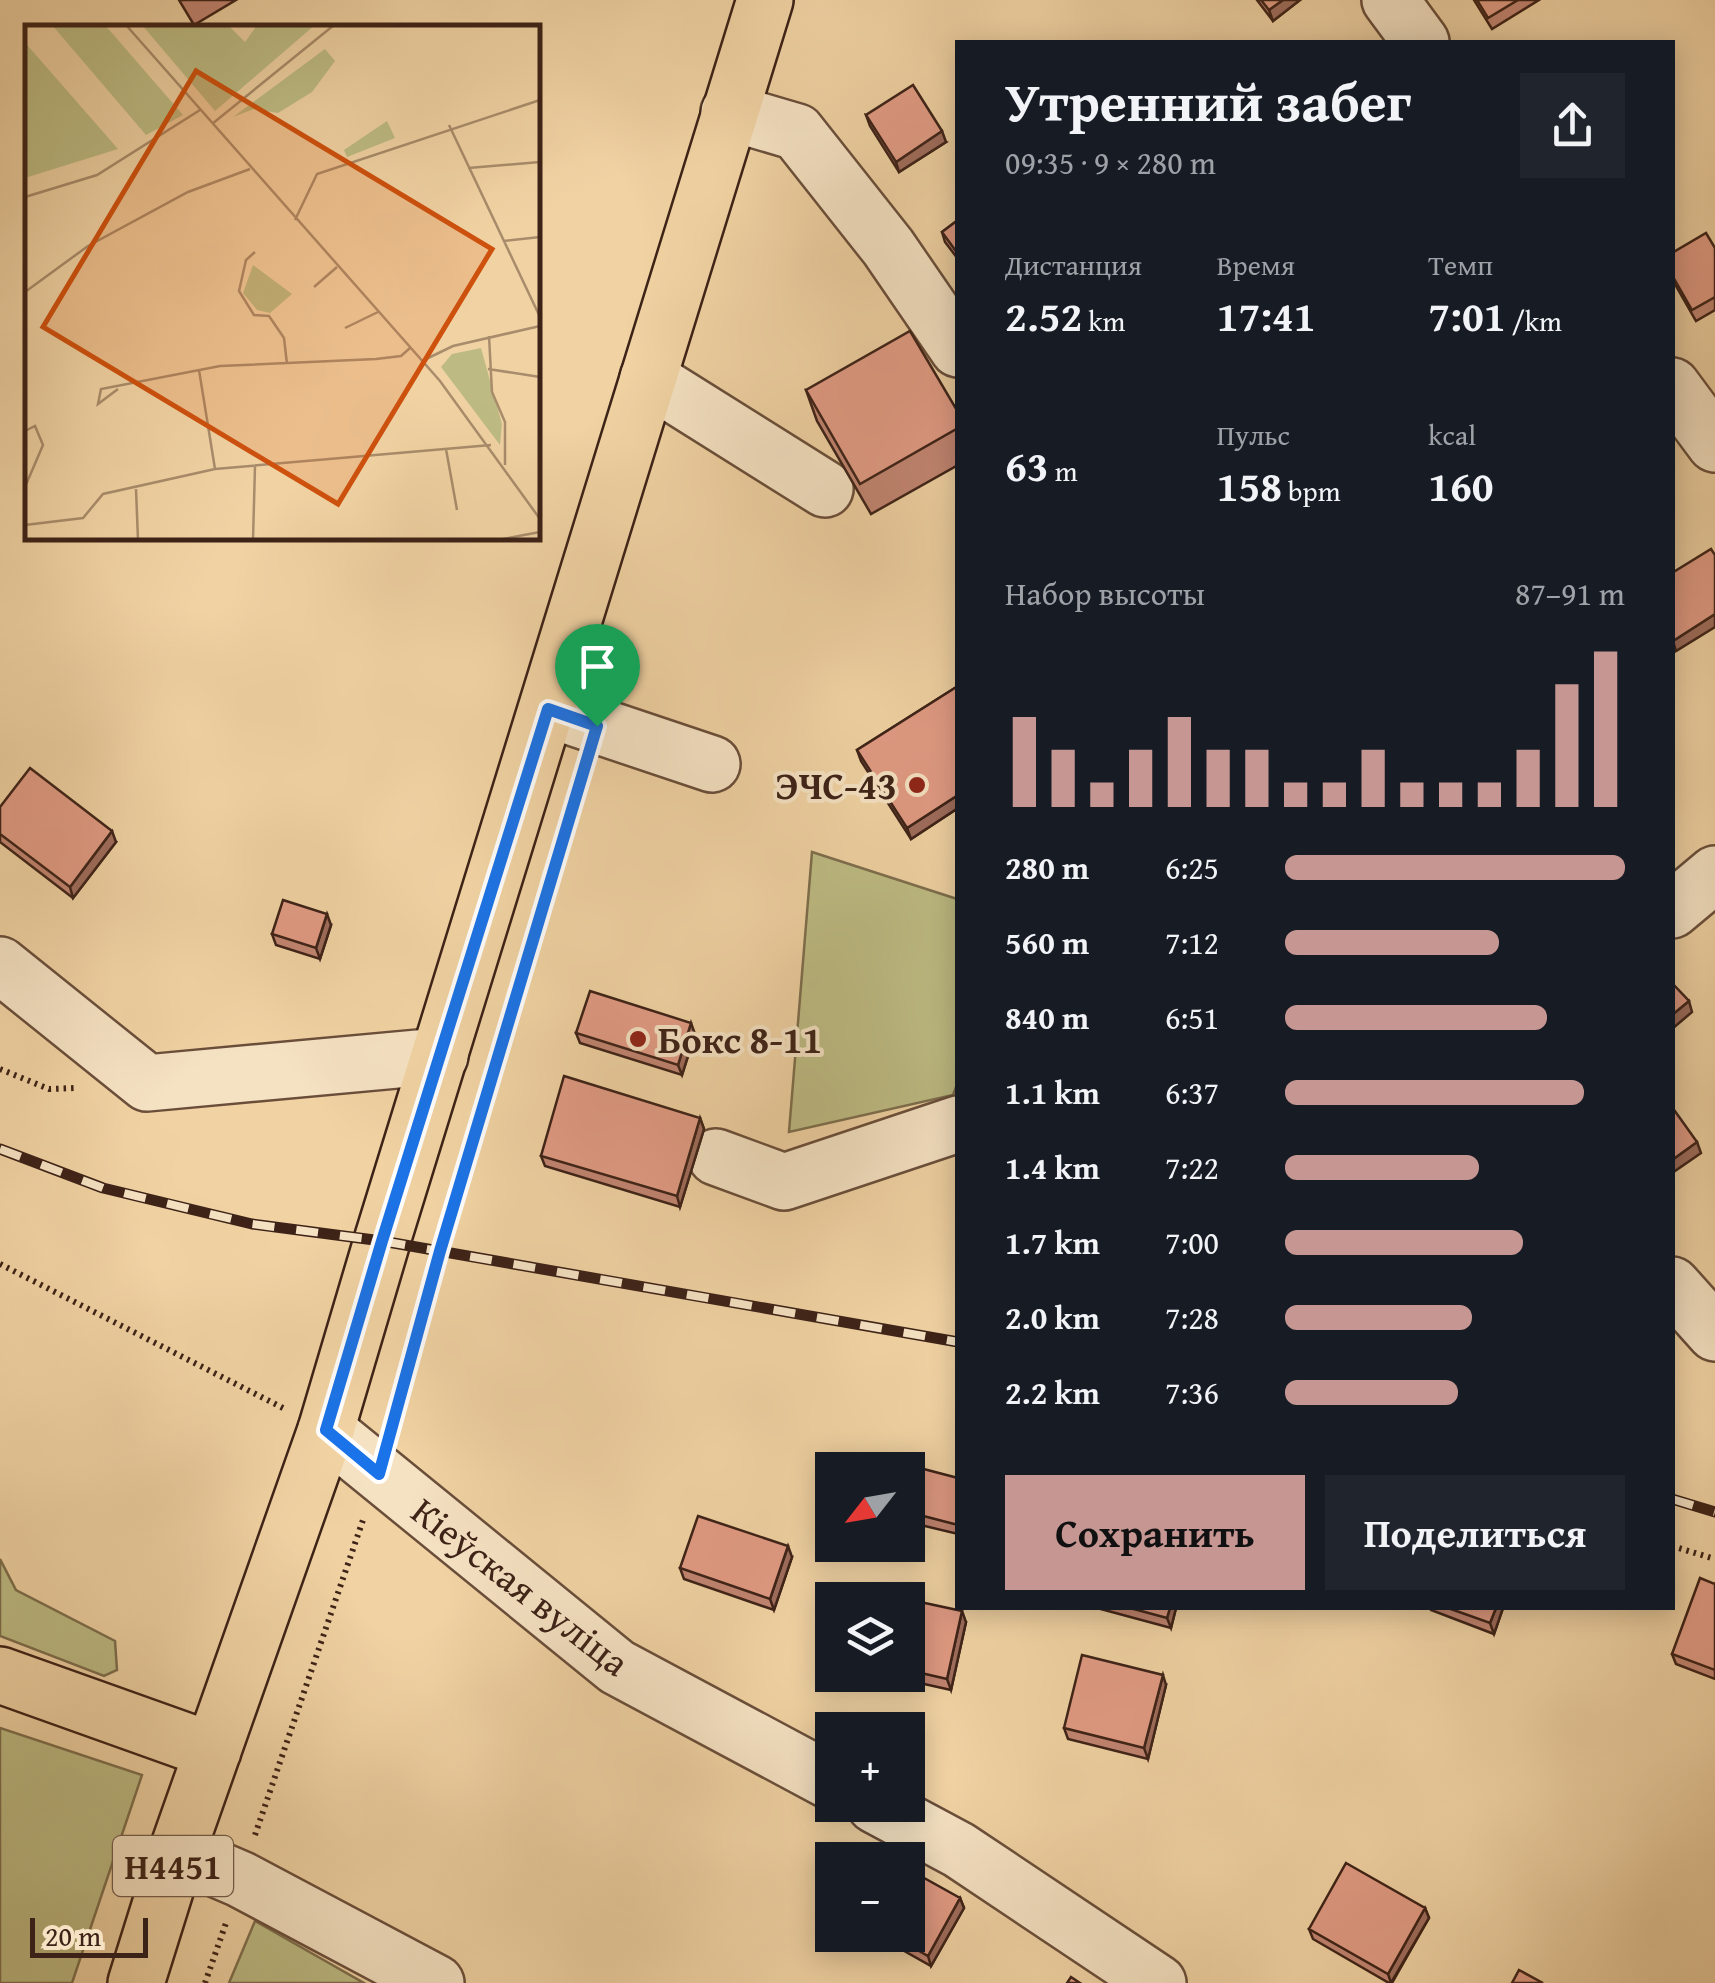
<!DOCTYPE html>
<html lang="ru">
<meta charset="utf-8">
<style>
:root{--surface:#171b24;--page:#20242c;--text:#f1f3f6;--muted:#9ea1a6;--accent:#c59692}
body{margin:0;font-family:"Gentium Book Plus",serif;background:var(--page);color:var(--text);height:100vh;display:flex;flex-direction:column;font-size:38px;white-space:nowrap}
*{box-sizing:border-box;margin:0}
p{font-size:32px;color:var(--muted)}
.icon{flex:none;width:55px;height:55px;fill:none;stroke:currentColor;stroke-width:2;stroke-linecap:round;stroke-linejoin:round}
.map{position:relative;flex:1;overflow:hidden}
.panel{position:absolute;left:955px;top:40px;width:720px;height:1570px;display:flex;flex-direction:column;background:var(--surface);border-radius:0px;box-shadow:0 5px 25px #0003}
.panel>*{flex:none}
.needle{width:65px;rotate:239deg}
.tools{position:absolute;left:815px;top:1452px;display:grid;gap:20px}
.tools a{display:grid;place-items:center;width:110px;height:110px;border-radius:0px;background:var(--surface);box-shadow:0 5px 25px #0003;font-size:50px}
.scale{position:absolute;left:30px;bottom:25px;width:118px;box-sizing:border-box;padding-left:10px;border:5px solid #3d2217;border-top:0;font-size:28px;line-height:35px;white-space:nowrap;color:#3d2217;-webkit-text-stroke:8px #f5e2c3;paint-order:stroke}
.pin{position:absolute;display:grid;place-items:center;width:85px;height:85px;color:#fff;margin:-102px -42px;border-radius:50% 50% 50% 0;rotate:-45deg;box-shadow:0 0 10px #0007}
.pin .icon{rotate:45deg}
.round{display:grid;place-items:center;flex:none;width:105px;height:105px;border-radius:0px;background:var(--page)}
.headline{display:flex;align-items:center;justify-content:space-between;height:170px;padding:0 50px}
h1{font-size:55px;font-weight:700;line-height:75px}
.metrics{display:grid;grid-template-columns:repeat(3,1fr);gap:15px;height:170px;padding:10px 50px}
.metrics div{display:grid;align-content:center}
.metrics b{font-size:42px;font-weight:700}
.metrics small{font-size:28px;font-weight:400}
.metrics p{font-size:28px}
.chart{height:280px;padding:20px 50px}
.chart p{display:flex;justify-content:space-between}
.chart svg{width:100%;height:180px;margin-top:10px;stroke:var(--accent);stroke-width:6}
.button{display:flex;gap:20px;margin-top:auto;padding:20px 50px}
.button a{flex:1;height:115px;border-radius:0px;background:var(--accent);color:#111;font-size:40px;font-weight:700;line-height:115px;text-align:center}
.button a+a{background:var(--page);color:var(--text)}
ul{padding:0 50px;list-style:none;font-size:32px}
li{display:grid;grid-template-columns:160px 120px 1fr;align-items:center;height:75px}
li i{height:25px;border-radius:12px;background:var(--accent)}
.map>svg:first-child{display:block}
.green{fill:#bdbb83;stroke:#7d6e4d;stroke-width:2.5}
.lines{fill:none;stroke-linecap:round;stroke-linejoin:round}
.minor-casing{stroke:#6a4e3a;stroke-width:60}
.major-casing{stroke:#3d2217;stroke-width:60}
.path{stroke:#3d2217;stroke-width:6;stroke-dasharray:2.5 5;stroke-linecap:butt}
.minor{stroke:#f5e2c3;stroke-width:55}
.major{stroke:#f0d2a3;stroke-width:55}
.rail-casing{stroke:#3d2217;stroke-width:11}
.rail{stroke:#f5e2c3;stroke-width:8;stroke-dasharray:22;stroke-linecap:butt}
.wall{fill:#c28572;stroke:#3d2217;stroke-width:2.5}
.shaded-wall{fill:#9e6c5c;stroke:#3d2217;stroke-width:2.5}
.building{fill:#e19b84;stroke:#3d2217;stroke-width:2.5}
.route-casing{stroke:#fff;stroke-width:20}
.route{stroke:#1a73e8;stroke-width:12}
.poi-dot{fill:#8f2418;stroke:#f5e2c3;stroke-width:4}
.labels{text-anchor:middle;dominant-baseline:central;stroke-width:8;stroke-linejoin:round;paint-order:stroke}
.shield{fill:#f5e2c3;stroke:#745c4b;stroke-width:2.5}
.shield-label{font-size:35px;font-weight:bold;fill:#3d2217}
.poi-label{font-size:38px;font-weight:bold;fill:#3d2217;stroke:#f5e2c3;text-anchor:end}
.street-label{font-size:38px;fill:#3d2217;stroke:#f5e2c3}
.inset-road{fill:none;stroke:#a88c6b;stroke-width:2.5}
.view{fill:#ce510e;fill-opacity:0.15;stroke:#ce510e;stroke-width:5}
.inset-edge{fill:none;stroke:#3d2217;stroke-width:5}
</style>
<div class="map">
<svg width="1715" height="1983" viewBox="0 0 1715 1983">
<rect width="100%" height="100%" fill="#f0d2a3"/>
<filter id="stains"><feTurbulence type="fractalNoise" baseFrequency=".002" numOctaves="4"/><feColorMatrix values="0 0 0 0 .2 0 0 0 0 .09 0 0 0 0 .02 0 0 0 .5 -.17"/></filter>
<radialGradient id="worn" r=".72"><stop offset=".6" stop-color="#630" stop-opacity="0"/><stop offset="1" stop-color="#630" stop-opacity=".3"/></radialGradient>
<path class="green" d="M812,852L957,899L958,1082L953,1095L789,1132Z
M0,1559L16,1590L115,1641L117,1670L104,1676L0,1636Z
M0,1728L142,1775L72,1983H0Z
M255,1921L364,1983H229Z"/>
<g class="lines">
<defs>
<path id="minor" d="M1390,0L1421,42
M729,112L797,132L888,247L958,349
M648,378L825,489
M1672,386L1715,444
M548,709L712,764
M1672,910L1715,874
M0,965L147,1083L440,1056
M716,1157L784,1182L958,1124
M1672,1285L1715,1333
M326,1430L617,1667L832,1782
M875,1805L959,1850L1158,1983
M177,1852L240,1879L436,1983"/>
<path id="major" d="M0,1675L213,1751
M136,1983L177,1852L326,1430L382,1241L765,0"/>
</defs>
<use href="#minor" class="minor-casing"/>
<use href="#major" class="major-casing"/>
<path class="path" d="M609,683L617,652
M0,1069L49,1089L76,1088
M0,1264L285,1409
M392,1427L440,1251L584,767
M1672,1546L1715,1559
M255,1835L363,1520
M205,1983L226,1923"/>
<use href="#minor" class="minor"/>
<use href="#major" class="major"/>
<defs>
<path id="rail" d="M0,1149L103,1188L252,1224L382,1241L958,1342
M1672,1499L1715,1512"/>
</defs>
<use href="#rail" class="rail-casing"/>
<use href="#rail" class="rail"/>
</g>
<path class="wall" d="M179,0H236L194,25Z
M1257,0H1300L1273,21Z
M1474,0H1539L1492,29Z
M866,115L946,142L899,172L870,126Z
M958,220V259L945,242L942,232Z
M1715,248V310L1696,321L1672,279V253Z
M806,390L958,412V465L871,514L817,421Z
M958,686V808L911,839L861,761L857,750Z
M0,807L116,842L73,898L0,842Z
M331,925L320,959L276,945L272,934Z
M576,1033L695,1034L682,1075L580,1043Z
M700,1118L704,1129L680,1207L545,1166L541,1156Z
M958,1478V1534L908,1522V1498Z
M792,1557L774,1610L684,1579L680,1568Z
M1715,1584V1679L1676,1664L1672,1654Z
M908,1600L966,1622L951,1690L884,1675H908Z
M1097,1608H1176L1171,1628Z
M1430,1608H1503L1494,1634L1431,1610Z
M1166,1685L1148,1759L1068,1739L1064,1728Z
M960,1898L964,1908L931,1966L876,1935H908Z
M1425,1908L1429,1918L1392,1983H1389L1313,1939L1309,1929Z"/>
<path class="shaded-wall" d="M1283,0H1300L1273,21L1269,10Z
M942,131L946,142L899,172L896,162Z
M1715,614V627L1676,651L1673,641Z
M958,795V808L911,839L907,828Z
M112,831L116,842L73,898L70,887Z
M327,914L331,925L320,959L316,948Z
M1689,1001L1692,1012L1672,1029V1015Z
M691,1023L695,1034L682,1075L678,1065Z
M700,1118L704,1129L680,1207L677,1196Z
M1697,1142L1701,1153L1672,1173V1160Z
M788,1546L792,1557L774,1610L770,1599Z
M1170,1608H1176L1171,1628L1167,1618Z
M1496,1608H1503L1494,1634L1490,1623Z
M962,1611L966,1622L951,1690L947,1679Z
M1163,1675L1166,1685L1148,1759L1144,1748Z
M960,1898L964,1908L931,1966L928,1956Z
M1425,1908L1429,1918L1391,1983L1388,1974Z"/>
<path class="building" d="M1261,0H1283L1269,10Z
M1477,0H1518L1488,18Z
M913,85L942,131L896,162L866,115Z
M958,220V254L942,232Z
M1706,233L1715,248V297L1692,310L1672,275V253Z
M910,331L958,412V428L860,484L806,390Z
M1711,549L1715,555V614L1673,641L1672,573Z
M958,686V795L907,828L857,750Z
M30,768L112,831L70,887L0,834V807Z
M283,900L327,914L316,948L272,934Z
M1672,983L1689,1001L1672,1015Z
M590,991L691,1023L678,1065L576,1033Z
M564,1076L700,1118L677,1196L541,1156Z
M1672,1107L1697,1142L1672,1160Z
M916,1467L958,1478V1525L908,1512V1498Z
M698,1516L788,1546L770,1599L680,1568Z
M1700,1578L1715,1584V1670L1672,1654Z
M883,1594L962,1611L947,1679L908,1670V1600H882Z
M1130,1608H1170L1167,1618Z
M1448,1608H1496L1490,1623Z
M1082,1655L1163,1675L1144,1748L1064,1728Z
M1346,1863L1425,1908L1388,1974L1309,1929Z
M908,1869L960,1898L928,1956L891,1935H908Z
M1519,1970L1543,1983H1512Z
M1071,1977L1080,1983H1067Z"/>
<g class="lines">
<defs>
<path id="route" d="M548,709L597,726L440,1251L379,1474L326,1430L382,1241Z"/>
</defs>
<use href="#route" class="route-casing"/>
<use href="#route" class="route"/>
</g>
<g class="poi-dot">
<circle cx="917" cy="785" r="10"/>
<circle cx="638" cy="1039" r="10"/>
</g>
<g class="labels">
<rect class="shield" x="113" y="1836" width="120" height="60" rx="8"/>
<g class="shield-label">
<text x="173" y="1866">Н4451</text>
</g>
<g class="poi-label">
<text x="897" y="785">ЭЧС-43</text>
<text x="658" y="1039" text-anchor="start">Бокс 8-11</text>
</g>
<g class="street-label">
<text transform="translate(521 1586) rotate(38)">Кіеўская вуліца</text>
</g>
</g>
<g transform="translate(25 25)">
<rect width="515" height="515" fill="#f0d2a3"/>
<path d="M27,0H80L158,90L121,110ZM117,0H203L220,17L232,0H290L190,86ZM0,17L3,21L93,124L0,153ZM300,24L310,36L287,67L253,88L229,84L208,92ZM362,96L370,113L322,132L319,125ZM228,240L267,269L245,288L232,285L218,268ZM456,323L477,399L475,420L416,342L427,329Z" fill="#bdbb83"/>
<path class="inset-road" d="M101,0L415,356L515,494M187,99L309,0M424,100L515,292M443,143L515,137M0,172L72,150L175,85M270,195L292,149L515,75M479,216L515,212M230,227L221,235L214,266L229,290L244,291L259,313L262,339M289,262L312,242M0,267L63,221L163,167L225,144M320,303L353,287M464,311L467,367L480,397V440M397,336L428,321L515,301M463,344L515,352M174,345L190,444M93,364L73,379L76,364L195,341L351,334L376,331L385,323M0,406L10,401L18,420L0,462M421,424L432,485M111,464L113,515M0,500L58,493L78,469L190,444L466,420M228,515L230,441M473,515L515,507"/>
<path class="view" d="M171,46L467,224L313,479L18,302Z"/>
<rect width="515" height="515" class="inset-edge"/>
</g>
<rect width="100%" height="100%" filter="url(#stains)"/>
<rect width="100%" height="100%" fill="url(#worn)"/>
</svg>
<div class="tools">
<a><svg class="needle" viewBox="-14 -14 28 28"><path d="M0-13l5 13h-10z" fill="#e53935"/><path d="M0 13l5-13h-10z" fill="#9ea1a6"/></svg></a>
<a><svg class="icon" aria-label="layers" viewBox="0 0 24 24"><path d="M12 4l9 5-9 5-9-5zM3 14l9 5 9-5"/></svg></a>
<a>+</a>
<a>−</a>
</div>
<div class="scale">20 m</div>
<div class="pin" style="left:597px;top:726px;background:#1e9e55"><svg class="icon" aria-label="arrive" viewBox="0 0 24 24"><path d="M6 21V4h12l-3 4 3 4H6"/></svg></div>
<section class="panel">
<div class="headline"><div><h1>Утренний забег</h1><p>09:35 · 9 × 280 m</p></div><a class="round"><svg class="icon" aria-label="share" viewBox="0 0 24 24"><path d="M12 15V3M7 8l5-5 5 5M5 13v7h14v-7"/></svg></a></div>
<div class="metrics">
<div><p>Дистанция</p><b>2.52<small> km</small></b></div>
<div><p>Время</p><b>17:41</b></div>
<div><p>Темп</p><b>7:01<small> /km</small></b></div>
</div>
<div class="metrics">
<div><b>63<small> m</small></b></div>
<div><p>Пульс</p><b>158<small> bpm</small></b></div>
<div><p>kcal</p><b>160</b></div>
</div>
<div class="chart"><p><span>Набор высоты</span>87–91 m</p>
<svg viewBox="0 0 160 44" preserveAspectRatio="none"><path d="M5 44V22M15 44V30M25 44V38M35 44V30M45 44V22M55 44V30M65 44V30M75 44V38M85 44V38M95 44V30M105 44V38M115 44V38M125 44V38M135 44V30M145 44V14M155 44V6"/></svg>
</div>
<ul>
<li><b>280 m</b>6:25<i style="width:100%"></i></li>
<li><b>560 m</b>7:12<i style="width:63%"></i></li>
<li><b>840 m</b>6:51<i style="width:77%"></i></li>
<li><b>1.1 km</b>6:37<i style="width:88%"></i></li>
<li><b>1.4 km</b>7:22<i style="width:57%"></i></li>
<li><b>1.7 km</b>7:00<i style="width:70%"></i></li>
<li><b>2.0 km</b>7:28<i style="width:55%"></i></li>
<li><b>2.2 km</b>7:36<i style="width:51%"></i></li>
</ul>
<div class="button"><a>Сохранить</a><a>Поделиться</a></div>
</section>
</div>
